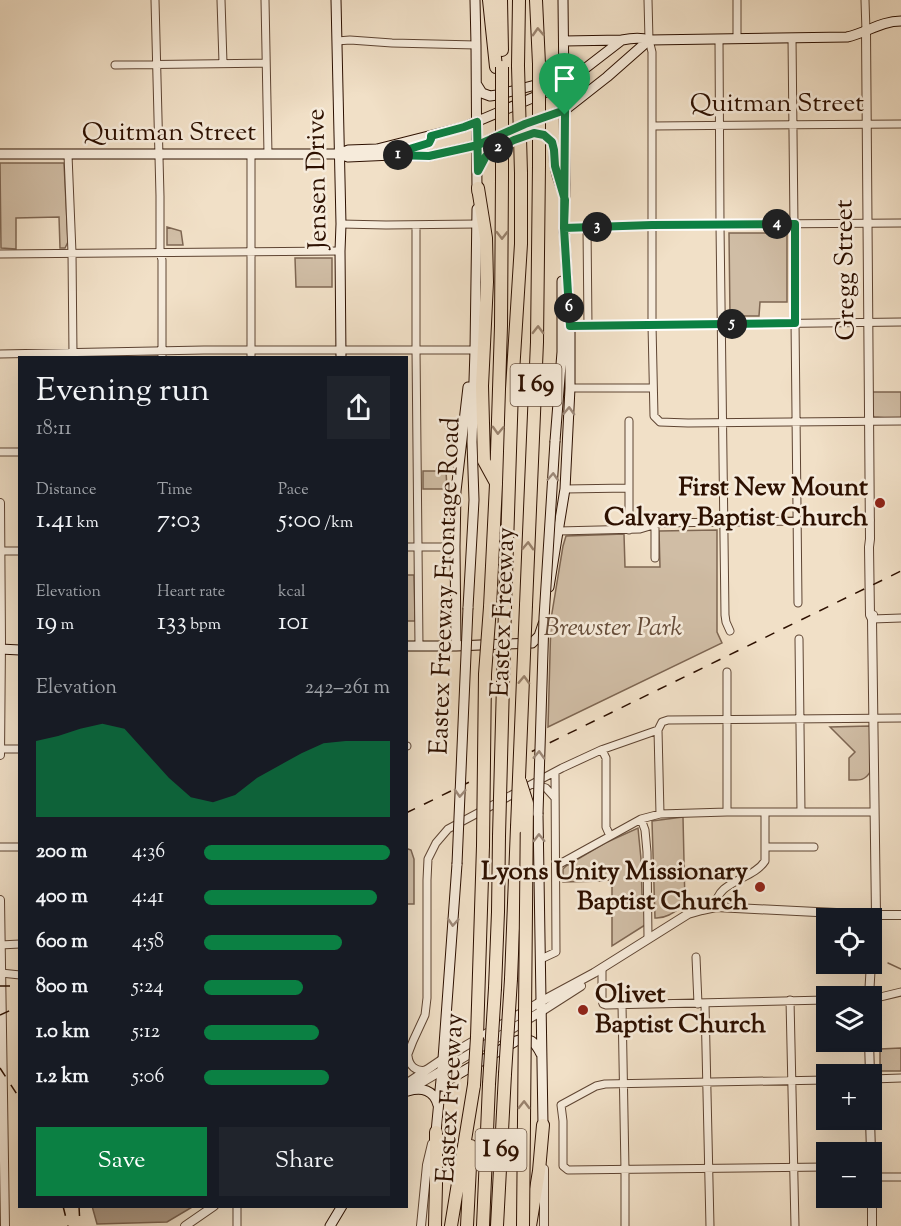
<!DOCTYPE html>
<meta charset="utf-8">
<style>
:root{--surface:#171b24;--page:#20242c;--text:#f1f3f6;--muted:#9ea1a6;--accent:#0b8043}
body{margin:0;font-family:"Sorts Mill Goudy",serif;background:var(--page);color:var(--text);height:100vh;display:flex;flex-direction:column;font-size:22px;white-space:nowrap}
*{box-sizing:border-box;margin:0}
p{font-size:20px;color:var(--muted)}
.icon{flex:none;width:33px;height:33px;fill:none;stroke:currentColor;stroke-width:2;stroke-linecap:round;stroke-linejoin:round}
.map{position:relative;flex:1;overflow:hidden}
.drawer{position:absolute;left:18px;top:356px;width:390px;height:852px;display:flex;flex-direction:column;background:var(--surface);border-radius:0px;box-shadow:0 6px 24px #0002}
.drawer>*{flex:none}
.controls{position:absolute;left:816px;top:908px;display:grid;gap:12px}
.controls a{display:grid;place-items:center;width:66px;height:66px;border-radius:0px;background:var(--surface);box-shadow:0 6px 24px #0002;font-size:30px}
.pin{position:absolute;display:grid;place-items:center;width:51px;height:51px;color:#fff;margin:-62px -26px;border-radius:50% 50% 50% 0;rotate:-45deg;box-shadow:0 0 6px #0007}
.pin .icon{rotate:45deg}
.km{position:absolute;width:30px;height:30px;margin:-15px;border-radius:50%;background:#222;color:#fff;font-size:16px;line-height:30px;text-align:center}
.round{display:grid;place-items:center;flex:none;width:63px;height:63px;border-radius:0px;background:var(--page)}
.headline{display:flex;align-items:center;justify-content:space-between;height:102px;padding:0 18px}
h1{font-size:33px;font-weight:600;line-height:45px}
.metrics{display:grid;grid-template-columns:repeat(3,1fr);gap:9px;height:102px;padding:6px 18px}
.metrics div{display:grid;align-content:center}
.metrics b{font-size:26px;font-weight:600}
.metrics small{font-size:16px;font-weight:400}
.metrics p{font-size:16px}
.chart{height:168px;padding:12px 18px}
.chart p{display:flex;justify-content:space-between}
.chart svg{width:100%;height:108px;margin-top:6px;fill:var(--accent);opacity:.7}
.primary-button{display:flex;gap:12px;margin-top:auto;padding:12px 18px}
.primary-button a{flex:1;height:69px;border-radius:0px;background:var(--accent);color:#fff;font-size:24px;font-weight:600;line-height:69px;text-align:center}
.primary-button a+a{background:var(--page);color:var(--text)}
ul{padding:0 18px;list-style:none;font-size:20px}
li{display:grid;grid-template-columns:96px 72px 1fr;align-items:center;height:45px}
li i{height:15px;border-radius:8px;background:var(--accent)}
.map>svg:first-child{display:block}
.green{fill:#d0bda5;stroke:#7e6652;stroke-width:1.5}
.water{fill:#ae9983;stroke:#7a624f;stroke-width:1.5}
.lines{fill:none;stroke-linecap:round;stroke-linejoin:round}
.stream{stroke:#7a624f;stroke-width:1.5}
.minor-casing{stroke:#5e4432;stroke-width:9}
.tertiary-casing{stroke:#5e4432;stroke-width:10}
.secondary-casing{stroke:#2d1000;stroke-width:11}
.motorway-casing{stroke:#2d1000;stroke-width:14}
.minor{stroke:#f6ebdb;stroke-width:7}
.tertiary{stroke:#f6ebdb;stroke-width:8}
.secondary{stroke:#f6ebdb;stroke-width:9}
.motorway{stroke:#f1e0c7;stroke-width:12}
.rail{stroke:#2d1000;stroke-width:1.5;stroke-dasharray:10 10;stroke-linecap:butt}
.secondary-bridge-casing{stroke:#2d1000;stroke-width:11;stroke-linecap:butt}
.motorway-bridge-casing{stroke:#2d1000;stroke-width:14;stroke-linecap:butt}
.secondary-bridge{stroke:#f6ebdb;stroke-width:9}
.motorway-bridge{stroke:#f1e0c7;stroke-width:12}
.oneway{stroke:#99826d}
.oneway2{stroke:#9c8878}
.route-casing{stroke:#fff;stroke-width:12}
.route{stroke:#0b8043;stroke-width:8}
.poi-dot{fill:#8f2418;stroke:#f6ebdb;stroke-width:2}
.labels{text-anchor:middle;dominant-baseline:central;stroke-width:5;stroke-linejoin:round;paint-order:stroke}
.shield{fill:#f6ebdb;stroke:#695242;stroke-width:1.5}
.shield-label{font-size:24px;font-weight:bold;fill:#2d1000}
.street-label{font-size:26px;fill:#2d1000;stroke:#f6ebdb}
.poi-label{font-size:26px;font-weight:bold;fill:#2d1000;stroke:#f6ebdb;text-anchor:end}
.park-label{font-size:26px;font-style:italic;fill:#664d3a;stroke:#f6ebdb}
</style>
<div class="map">
<svg width="901" height="1226" viewBox="0 0 901 1226">
<rect width="100%" height="100%" fill="#f1e0c7"/>
<filter id="stains"><feTurbulence type="fractalNoise" baseFrequency=".00333" numOctaves="4"/><feColorMatrix values="0 0 0 0 .2 0 0 0 0 .09 0 0 0 0 .02 0 0 0 .5 -.17"/></filter>
<radialGradient id="worn" r=".72"><stop offset=".6" stop-color="#630" stop-opacity="0"/><stop offset="1" stop-color="#630" stop-opacity=".3"/></radialGradient>
<path class="green" d="M0,163H64L68,242L65,248H60L59,217L16,218V249L1,248Z
M167,227L181,231L183,245H167Z
M729,233H787V302H760L759,316H730Z
M295,258H332V287H296Z
M871,392H901V419L874,417L872,414Z
M423,471H446L447,489H423Z
M717,530V632L722,643L548,727L551,619L563,546L566,536L624,534L625,567H660L659,531Z
M407,575H414L415,621H407Z
M870,726V772C865,781 859,780 849,780V758L855,752L830,727Z
M683,817L685,905C676,911 666,919 655,918L652,821Z
M638,828L641,859L642,895H644L645,925L612,946V881L608,880L607,877H603V881L563,882V869L566,866L605,843Z
M408,849L411,850L414,859V904H407L406,850Z
M901,1048V1071H880V1049Z"/>
<path class="water" d="M92,1206H194L167,1222L97,1224Z"/>
<g class="lines">
<path class="stream" d="M888,963L901,969"/>
<defs>
<path id="minor" d="M155,0L160,196V252L162,260V357
M221,0L223,63
M265,0L268,154
M648,0L649,40L652,52V325L654,416L660,422L688,423L901,421
M737,0V39
M865,0L866,32
M792,38L798,603
M719,39L720,225L725,615L726,622L730,631
M337,41L350,40L392,43L476,45
M115,65L266,63
M653,126L901,124
M68,155L72,253L73,354
M251,155V357
M341,224L386,225L477,224
M416,225V350L419,646
M587,227L588,326
M564,228L652,225L901,223
M0,254L340,251
M570,326L901,322
M0,354L204,350H475
M570,388H653
M629,421V530
M0,452H20
M565,489L629,488
M655,524V558
M558,531L640,529L660,523L870,520
M406,547H455
M0,551H20
M872,619L901,618
M799,639L801,812
M727,672V812
M658,730L662,722L668,720L901,718
M658,730L660,814
M406,746H407
M0,749H20
M601,750L604,754L606,758V827L610,836
M535,785L546,788L555,798
M641,819L645,830L647,852L648,938
M0,847H20
M765,847H814
M556,866L641,819L660,814L727,812H874
M716,907C715,881 753,880 765,861V812
M0,945L20,944
M696,957L698,1004
M541,959L556,952L555,772
M602,968V1000L603,1004L606,1005L826,1000
M1,973L20,975
M872,999L901,992
M790,1000L795,1226
M705,1004L710,1226
M622,1005L625,1170V1226
M408,1056C409,1066 416,1072 426,1070
M406,1059L413,1041L425,1015L427,998V880L428,859L436,843L448,829L562,768L601,750L658,730
M872,1079L901,1078
M826,1080L605,1084L596,1086L561,1105L563,1121V1166L568,1170L826,1167
M872,1177H901
M237,1206V1226"/>
<path id="tertiary" d="M866,32L870,539L869,547L870,615L872,619
M0,503L1,641L0,755
M0,900L5,1226
M872,952L876,915L872,619L873,615
M869,996L871,963
M869,1041L870,1074
M406,1084L443,1059L542,1001L594,973L688,914L702,910L716,907L876,915H901
M409,1090L542,1011L581,986
M870,1119L871,1152
M544,1169V1226
M872,1190V1226
M185,1226L214,1206
M421,1226L427,1165L432,1144"/>
<path id="secondary" d="M336,0L341,224L340,251L341,357
M475,0L476,45L477,192
M563,0L565,184L564,232
M564,41L622,40
M477,85L482,93L490,96L497,95L543,83L555,77L564,63
M398,153L429,143L431,139V136
M0,154H339L348,150L377,149L464,127L565,84L622,40C632,38 640,37 649,40L847,37C866,33 881,21 901,21
M339,154L348,157L393,155L429,156L478,145L525,124L565,110L607,77L649,40
M478,170C481,164 484,158 488,154C502,142 540,123 552,143C556,150 553,158 555,166C556,174 559,182 562,189
M555,441L562,352V281
M549,587L565,489L570,388V326L564,228
M468,608L474,500L472,442L475,350L477,209
M406,646H456L532,643L539,636L543,624
M456,646L455,547L456,491L468,387
M0,649L20,650
M538,814L543,1125
M408,1091C422,1087 434,1090 438,1105
M442,1091L448,1080L516,1041C530,1036 535,1042 541,1054
M436,1132L443,1059L457,864
M330,1226L342,1206"/>
<path id="motorway" d="M489,0L496,67
M501,0L502,50
M536,0L539,64
M518,66L519,0
M478,188L486,238L487,282L482,386L484,461L496,483
M526,605L537,342L539,165
M490,607L496,484L501,326L502,177
M505,607L512,389L521,244V173
M511,979L517,827
M495,988L498,912L499,836
M477,1037L483,846
M435,1226L436,1184V1132
M451,1226L474,1085
M467,1226L471,1146
M483,1226L489,1084
M497,1226L505,1074
M530,1226L539,1171L543,1125"/>
</defs>
<use href="#minor" class="minor-casing"/>
<use href="#tertiary" class="tertiary-casing"/>
<use href="#secondary" class="secondary-casing"/>
<use href="#motorway" class="motorway-casing"/>
<use href="#minor" class="minor"/>
<use href="#tertiary" class="tertiary"/>
<use href="#secondary" class="secondary"/>
<use href="#motorway" class="motorway"/>
<path class="rail" d="M406,813L901,571
M0,986H20
M0,1015L20,1006
M0,1068L20,1099
M63,1206L68,1226
M79,1206L80,1226"/>
<defs>
<path id="secondary-bridge" d="M538,814L544,618L555,441
M457,864L468,608"/>
<path id="motorway-bridge" d="M518,66L521,173
M502,67V177
M539,165V64
M520,781L527,803L523,1226
M517,827L526,605
M499,836L505,607
M483,846L485,674L490,607
M505,1074L511,979
M489,1084L495,988
M474,1085L477,1037"/>
</defs>
<use href="#secondary-bridge" class="secondary-bridge-casing"/>
<use href="#motorway-bridge" class="motorway-bridge-casing"/>
<use href="#secondary-bridge" class="secondary-bridge"/>
<use href="#motorway-bridge" class="motorway-bridge"/>
</g>
<defs><path id="oneway-chevron" d="M-2-3.5L2.5 0L-2 3.5" fill="none" stroke-width="1.6" stroke-linecap="round" stroke-linejoin="round" transform="scale(1.5)"/></defs>
<g class="oneway">
<use href="#oneway-chevron" transform="translate(538 32) rotate(-93)"/>
<use href="#oneway-chevron" transform="translate(502 235) rotate(90)"/>
<use href="#oneway-chevron" transform="translate(538 330) rotate(-89)"/>
<use href="#oneway-chevron" transform="translate(498 430) rotate(92)"/>
<use href="#oneway-chevron" transform="translate(528 546) rotate(-88)"/>
<use href="#oneway-chevron" transform="translate(524 680) rotate(-88)"/>
<use href="#oneway-chevron" transform="translate(524 1105) rotate(-89)"/>
</g>
<g class="oneway2">
<use href="#oneway-chevron" transform="translate(569 411) rotate(-88)"/>
<use href="#oneway-chevron" transform="translate(553 477) rotate(-87)"/>
<use href="#oneway-chevron" transform="translate(539 755) rotate(-88)"/>
<use href="#oneway-chevron" transform="translate(460 793) rotate(93)"/>
<use href="#oneway-chevron" transform="translate(539 838) rotate(-91)"/>
<use href="#oneway-chevron" transform="translate(453 922) rotate(94)"/>
</g>
<g class="lines">
<defs>
<path id="route" d="M565,115V110L525,124L478,145L465,148L429,156L393,155L403,151L429,143L431,139V136L464,127L477,122L478,171L486,156L492,151L514,140L534,133L544,135L552,142L554,150L555,166L565,200L564,228L652,225L795,224V323L570,326L564,228L565,115"/>
</defs>
<use href="#route" class="route-casing"/>
<use href="#route" class="route"/>
</g>
<g class="poi-dot">
<circle cx="880" cy="503" r="6"/>
<circle cx="760" cy="887" r="6"/>
<circle cx="583" cy="1010" r="6"/>
</g>
<g class="labels">
<g class="shield">
<rect x="510.5" y="364" width="51" height="42" rx="4.5"/>
<rect x="475.5" y="1129" width="51" height="42" rx="4.5"/>
</g>
<g class="shield-label">
<text x="536" y="385">I 69</text>
<text x="501" y="1150">I 69</text>
</g>
<g class="street-label">
<text x="777" y="104">Quitman Street</text>
<text x="169" y="133">Quitman Street</text>
<text transform="translate(318 179) rotate(-91)">Jensen Drive</text>
<text transform="translate(846 270) rotate(-91)">Gregg Street</text>
<text transform="translate(446 586) rotate(-88)">Eastex Freeway Frontage Road</text>
<text transform="translate(504 612) rotate(-88)">Eastex Freeway</text>
<text transform="translate(451 1098) rotate(-87)">Eastex Freeway</text>
</g>
<g class="poi-label">
<text x="868" y="488">First New Mount<tspan x="868" dy="30">Calvary Baptist Church</tspan></text>
<text x="748" y="872">Lyons Unity Missionary<tspan x="748" dy="30">Baptist Church</tspan></text>
<text x="595" y="995" text-anchor="start">Olivet<tspan x="595" dy="30">Baptist Church</tspan></text>
</g>
<g class="park-label">
<text x="613" y="628">Brewster Park</text>
</g>
</g>
<rect width="100%" height="100%" filter="url(#stains)"/>
<rect width="100%" height="100%" fill="url(#worn)"/>
</svg>
<div class="controls">
<a><svg class="icon" aria-label="locate" viewBox="0 0 24 24"><circle cx="12" cy="12" r="6"/><path d="M12 2v4M12 18v4M2 12h4M18 12h4"/></svg></a>
<a><svg class="icon" aria-label="layers" viewBox="0 0 24 24"><path d="M12 4l9 5-9 5-9-5zM3 14l9 5 9-5"/></svg></a>
<a>+</a>
<a>−</a>
</div>
<div class="pin" style="left:565px;top:115px;background:#1e9e55"><svg class="icon" aria-label="arrive" viewBox="0 0 24 24"><path d="M6 21V4h12l-3 4 3 4H6"/></svg></div>
<b class="km" style="left:398px;top:155px">1</b>
<b class="km" style="left:498px;top:148px">2</b>
<b class="km" style="left:597px;top:227px">3</b>
<b class="km" style="left:777px;top:224px">4</b>
<b class="km" style="left:732px;top:324px">5</b>
<b class="km" style="left:569px;top:308px">6</b>
<section class="drawer">
<div class="headline"><div><h1>Evening run</h1><p>18:11</p></div><a class="round"><svg class="icon" aria-label="share" viewBox="0 0 24 24"><path d="M12 15V3M7 8l5-5 5 5M5 13v7h14v-7"/></svg></a></div>
<div class="metrics">
<div><p>Distance</p><b>1.41<small> km</small></b></div>
<div><p>Time</p><b>7:03</b></div>
<div><p>Pace</p><b>5:00<small> /km</small></b></div>
</div>
<div class="metrics">
<div><p>Elevation</p><b>19<small> m</small></b></div>
<div><p>Heart rate</p><b>133<small> bpm</small></b></div>
<div><p>kcal</p><b>101</b></div>
</div>
<div class="chart"><p><span>Elevation</span>242–261 m</p>
<svg viewBox="0 0 160 44" preserveAspectRatio="none"><path d="M0 44V13L10 11L20 8L30 6L40 8L50 18L60 28L70 36L80 38L90 35L100 28L110 23L120 18L130 14L140 13L150 13L160 13V44z"/></svg>
</div>
<ul>
<li><b>200 m</b>4:36<i style="width:100%"></i></li>
<li><b>400 m</b>4:41<i style="width:93%"></i></li>
<li><b>600 m</b>4:58<i style="width:74%"></i></li>
<li><b>800 m</b>5:24<i style="width:53%"></i></li>
<li><b>1.0 km</b>5:12<i style="width:62%"></i></li>
<li><b>1.2 km</b>5:06<i style="width:67%"></i></li>
</ul>
<div class="primary-button"><a>Save</a><a>Share</a></div>
</section>
</div>
